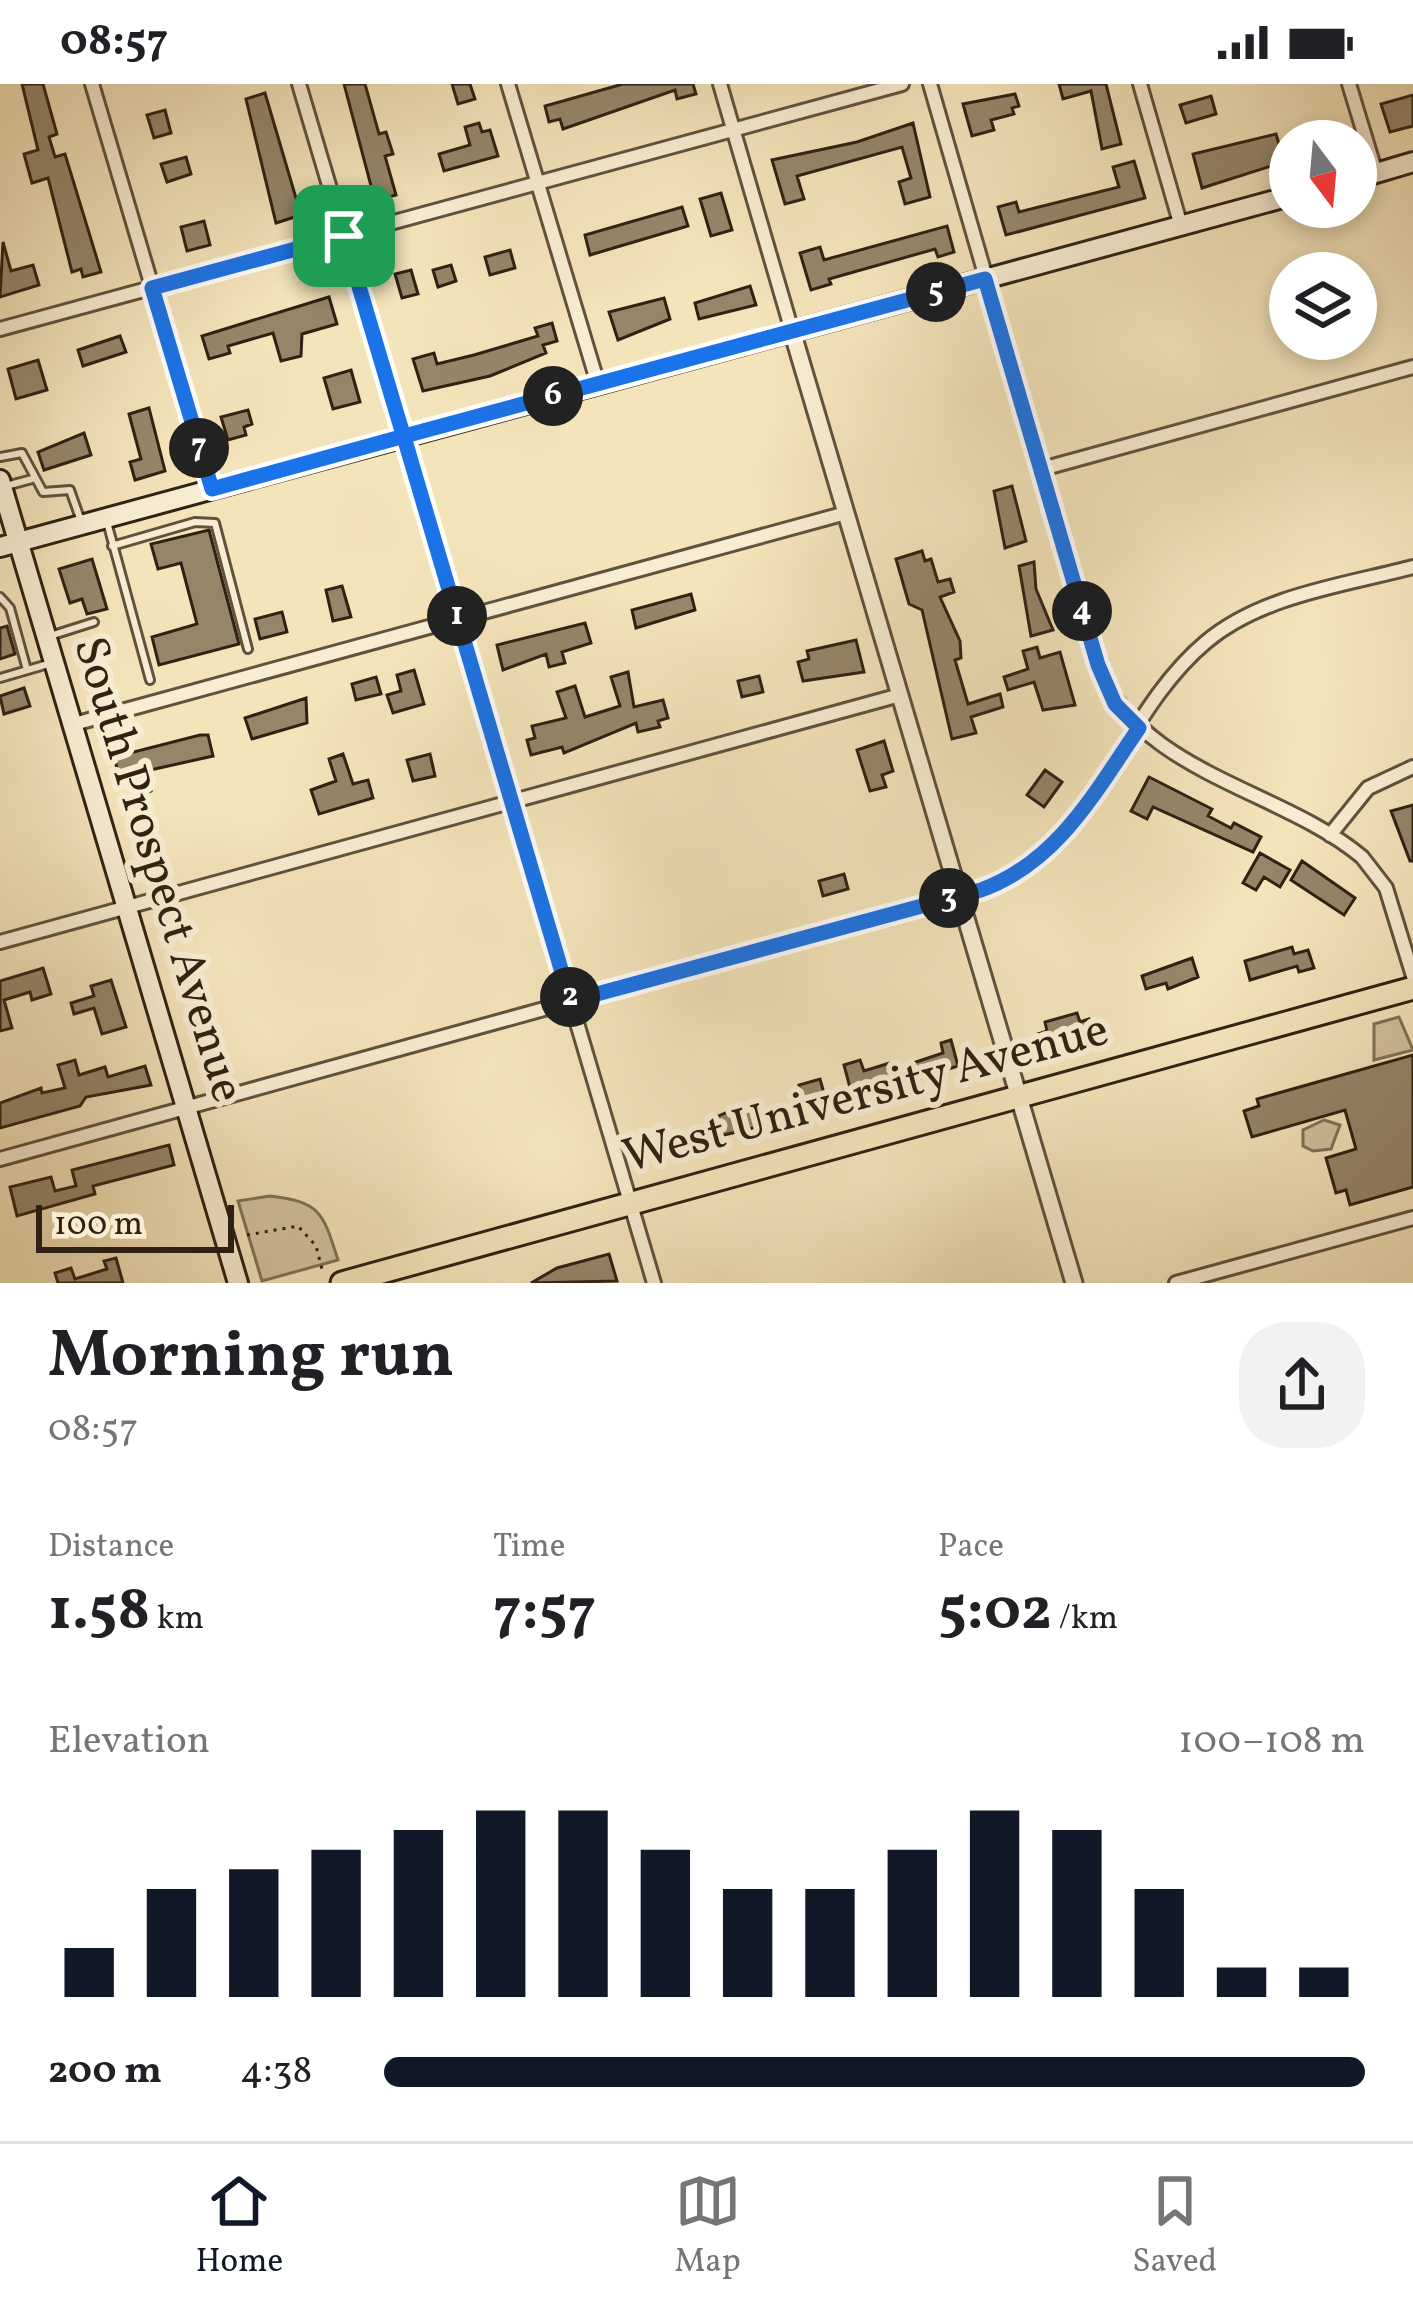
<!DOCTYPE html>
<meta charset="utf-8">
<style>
:root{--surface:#fff;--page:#f2f2f2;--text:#202124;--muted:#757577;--line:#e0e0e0;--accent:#111827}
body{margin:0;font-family:Vollkorn,serif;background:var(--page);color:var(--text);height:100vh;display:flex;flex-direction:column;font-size:45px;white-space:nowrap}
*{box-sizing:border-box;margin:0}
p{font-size:39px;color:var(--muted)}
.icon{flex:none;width:66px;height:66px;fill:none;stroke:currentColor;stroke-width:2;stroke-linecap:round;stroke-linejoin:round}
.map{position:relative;height:1199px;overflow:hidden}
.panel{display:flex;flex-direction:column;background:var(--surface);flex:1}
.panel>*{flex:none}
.needle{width:78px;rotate:164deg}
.fabs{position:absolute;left:1269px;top:36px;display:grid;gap:24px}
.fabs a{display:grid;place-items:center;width:108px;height:108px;border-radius:50%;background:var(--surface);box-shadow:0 6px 18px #0003;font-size:60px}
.scale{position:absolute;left:36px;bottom:30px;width:198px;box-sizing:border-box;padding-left:12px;border:6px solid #2f2113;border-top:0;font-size:33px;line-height:42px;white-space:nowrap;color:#2f2113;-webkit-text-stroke:9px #f8edd2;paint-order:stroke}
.pin{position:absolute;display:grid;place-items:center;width:102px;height:102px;color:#fff;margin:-51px;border-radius:24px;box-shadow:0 6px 18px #0006}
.km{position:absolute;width:60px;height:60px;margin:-30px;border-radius:50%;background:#222;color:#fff;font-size:33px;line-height:60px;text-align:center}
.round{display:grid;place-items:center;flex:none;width:126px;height:126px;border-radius:48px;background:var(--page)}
.head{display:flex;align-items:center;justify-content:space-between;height:204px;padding:0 48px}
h1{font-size:66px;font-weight:700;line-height:90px}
.figures{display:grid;grid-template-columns:repeat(3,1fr);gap:18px;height:204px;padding:12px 48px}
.figures div{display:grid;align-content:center}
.figures b{font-size:60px;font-weight:700}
.figures small{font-size:33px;font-weight:400}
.figures p{font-size:33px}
.chart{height:336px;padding:24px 48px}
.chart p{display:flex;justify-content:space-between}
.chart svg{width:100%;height:216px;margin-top:12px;stroke:var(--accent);stroke-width:6}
ul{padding:0 48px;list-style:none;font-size:39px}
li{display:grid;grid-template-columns:192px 144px 1fr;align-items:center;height:90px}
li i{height:30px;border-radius:15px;background:var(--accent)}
.status{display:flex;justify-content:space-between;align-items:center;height:84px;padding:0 60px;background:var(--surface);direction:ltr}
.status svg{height:33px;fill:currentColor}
.tabs{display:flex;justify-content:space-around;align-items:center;height:168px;border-top:3px solid var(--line);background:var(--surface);font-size:33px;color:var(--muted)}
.tabs a{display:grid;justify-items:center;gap:6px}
.tabs .selected{color:var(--accent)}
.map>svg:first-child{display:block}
.green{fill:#d3c39e;stroke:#817258;stroke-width:3}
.building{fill:#95866a;stroke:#2f2113;stroke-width:3}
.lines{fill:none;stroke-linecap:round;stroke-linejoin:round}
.service-casing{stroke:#60523d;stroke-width:12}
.minor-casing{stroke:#60523d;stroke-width:18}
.tertiary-casing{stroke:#60523d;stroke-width:21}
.secondary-casing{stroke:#2f2113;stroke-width:24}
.primary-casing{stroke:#2f2113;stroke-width:27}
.path{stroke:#2f2113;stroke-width:3;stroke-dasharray:3 6;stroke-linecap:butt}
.service{stroke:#f8edd2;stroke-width:6}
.minor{stroke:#f8edd2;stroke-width:12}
.tertiary{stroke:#f8edd2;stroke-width:15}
.secondary{stroke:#f8edd2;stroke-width:18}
.primary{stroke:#f4e4ba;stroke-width:21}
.route-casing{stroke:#fff;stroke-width:24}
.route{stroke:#1a73e8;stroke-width:15}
.labels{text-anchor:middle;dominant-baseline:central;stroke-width:12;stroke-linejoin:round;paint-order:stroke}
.street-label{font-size:48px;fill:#2f2113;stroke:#f8edd2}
</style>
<div class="status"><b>08:57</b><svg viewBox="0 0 49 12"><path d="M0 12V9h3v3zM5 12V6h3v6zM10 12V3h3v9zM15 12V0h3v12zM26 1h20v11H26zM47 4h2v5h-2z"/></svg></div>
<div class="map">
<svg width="1413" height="1199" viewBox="0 0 1413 1199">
<rect width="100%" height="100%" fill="#f4e4ba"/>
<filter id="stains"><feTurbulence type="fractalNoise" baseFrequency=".00167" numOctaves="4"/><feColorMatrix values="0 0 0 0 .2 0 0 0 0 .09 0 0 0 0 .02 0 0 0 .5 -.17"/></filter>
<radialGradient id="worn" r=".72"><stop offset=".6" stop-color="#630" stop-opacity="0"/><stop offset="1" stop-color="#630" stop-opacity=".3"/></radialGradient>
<path class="green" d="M1399,933L1413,966L1374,976V940Z
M1324,1036L1340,1041L1331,1065L1313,1067L1303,1062V1046Z
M270,1112C321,1118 323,1129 338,1176L262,1197L238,1117Z"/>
<path class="building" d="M22,0H43L57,50L49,53L55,73L65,70L101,188L83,193L81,185L72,188L48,94L32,99L24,70L38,66Z
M344,0H365L379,50L386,48L393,70L385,72L396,111L375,117Z
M452,0H470L475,15L458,20Z
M623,0H693L696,10L677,15L675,6L563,45L560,35L549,38L545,22Z
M1059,0H1106L1121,60L1102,65L1091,7L1063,15Z
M265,9L301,131L276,139L246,15Z
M1015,10L1019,22L1012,24L1014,30L991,36L994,46L972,52L963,20Z
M1413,11V42L1390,48L1381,20Z
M1211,12L1216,30L1186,39L1180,21Z
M165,26L171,49L154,54L147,31Z
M479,39L482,48L490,46L498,72L444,87L439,70L470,61L465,43Z
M913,39L930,113L905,120L899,98L911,94L902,63L797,92L804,115L785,120L772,76L857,58Z
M1338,44L1342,57H1303V54Z
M1276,50L1279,60L1290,57V76L1202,104L1193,70Z
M186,73L191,90L167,98L161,80Z
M1134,77L1145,114L1006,151L998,123L1016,118L1019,128L1119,103L1113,83Z
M721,109L732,146L711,152L700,115Z
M682,123L688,142L590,171L585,151Z
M204,137L210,161L187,167L181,143Z
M947,142L954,168L938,173L935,165L829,195L831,200L811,206L800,169L820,163L824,176Z
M3,158L11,187L33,181L39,201L0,213Z
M510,166L515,184L490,191L485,173Z
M451,181L456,197L438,203L433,186Z
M411,186L418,210L402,214L395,190Z
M750,202L756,221L699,235L695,219Z
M329,213L337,240L302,250L301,272L281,277L273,249L228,262L230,269L209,275L202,252Z
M664,214L670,235L618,256L609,228Z
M552,239L557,257L543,261L546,269L490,292L423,307L413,275L434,269L437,280L474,271L538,252L535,244Z
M120,252L126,268L83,282L78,266Z
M38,276L47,306L16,315L8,285Z
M351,286L360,318L333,325L324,294Z
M149,324L165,387L135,396L130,378L141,375L129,330Z
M248,326L252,340L244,343L246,351L228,356L221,333Z
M84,349L91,371L44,386L38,368Z
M1012,402L1026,457L1005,464L994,407Z
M209,446L239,560L159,581L152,553L197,540L181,479L158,485L151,460Z
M922,467L925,477L931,475L938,498L950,495L954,508L940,513L960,557L961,574L955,576L968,620L1000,610L1003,623L971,633L976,649L952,655L922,526L909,520L896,475Z
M92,475L107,525L87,530L82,515L70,519L59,485Z
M1034,478L1036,505L1053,546L1031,552L1019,482Z
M342,502L351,533L333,537L326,506Z
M691,510L695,526L636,544L632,526Z
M282,528L287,548L260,555L255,535Z
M585,539L591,559L562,568L565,579L549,583L546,570L503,586L497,561Z
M7,542L15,570L0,575V544Z
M856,556L864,588L803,597L798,578L809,575L807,567Z
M1037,563L1040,574L1060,568L1075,621L1043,626L1034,598L1008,606L1004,593L1028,585L1023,567Z
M414,586L424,620L393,629L387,611L401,607L397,591Z
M628,588L634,623L663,616L668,634L658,637L660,643L638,648L636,639L564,669L562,663L531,671L527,656L535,654L532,642L566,634L557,608L575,602L585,633L620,622L611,593Z
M759,592L763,608L742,613L738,597Z
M376,593L381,610L356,616L352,600Z
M24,604L30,622L4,630L0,612Z
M306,614L307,639L252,655L245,634Z
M200,651H208L213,672L146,687L151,707L138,711L133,691L120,695L114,673Z
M884,657L893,687L882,691L886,703L870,707L857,666Z
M343,670L353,700L368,696L373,714L319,730L311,706L336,697L329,675Z
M430,670L435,692L413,697L407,676Z
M1045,686L1062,698L1044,723L1027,711Z
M1149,693L1212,725L1208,732L1231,744L1234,739L1261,753L1253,768L1153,723L1147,735L1131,727Z
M1413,721V777H1410L1391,727Z
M1260,769L1290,786L1280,803L1264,793L1256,806L1243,799Z
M1302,777L1355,814L1344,831L1291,796Z
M844,790L848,805L823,812L819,797Z
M1292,863L1294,870L1308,866L1314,884L1299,888L1297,882L1250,896L1245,877Z
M1192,874L1198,893L1168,905L1166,899L1146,905L1142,892Z
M43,884L51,910L32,916L30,908L4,916L12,944L0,947V897Z
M111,896L126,943L102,950L94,924L74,930L71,919L94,912L91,902Z
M1077,929L1080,938L1089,935L1092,946L1041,960L1038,950L1047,947L1045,938Z
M951,956L958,982L853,1015L844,981L860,976L864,987L890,979L892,986L943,969L941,959Z
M1413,971V1103L1350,1121L1346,1106L1336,1109L1326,1074L1356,1065L1345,1026L1252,1053L1244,1027L1259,1022L1257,1015Z
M75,976L79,991L105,983L108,993L145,982L151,1001L86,1013L80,1022L0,1044V1019L41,1004L42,1009L65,1004L58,981Z
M820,995L828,1024L802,1031L799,1001Z
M750,1018L758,1043L724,1051L725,1056L711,1061L706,1043L716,1040L714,1034Z
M169,1061L174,1081L93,1102L95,1110L17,1132L10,1103L51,1093L55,1107L76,1102L72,1086Z
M609,1170L617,1197L531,1199L557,1184Z
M116,1174L123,1199H58L55,1189L71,1184L75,1195L107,1185L104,1177Z"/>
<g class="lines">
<defs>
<path id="service" d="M0,373L22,369L43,408L70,406L81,437
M6,402L32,395
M107,438L150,596
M112,462L195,438L215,439L248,565
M0,513L10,524L27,586
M50,552L94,538
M0,594L48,580"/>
<path id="minor" d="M92,0L212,405
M299,0L654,1199
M508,0L598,300
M720,0L792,247
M930,0L1098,581C1138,689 1281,705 1362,773L1386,804L1413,892
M1140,0L1181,142
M1349,0L1376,89
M0,245L902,0
M1042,385L1413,283
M74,640L846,429
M1330,751L1368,704L1413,683
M0,858L900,611
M0,1075L990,802C1098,756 1121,629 1206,558C1262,511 1345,501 1413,483
M1176,1199L1413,1134"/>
<path id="tertiary" d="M792,247L1074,1199"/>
<path id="secondary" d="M1356,95L1413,78
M0,396L238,1199
M0,463L1290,112"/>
<path id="primary" d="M342,1199L1413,904"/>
</defs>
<use href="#service" class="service-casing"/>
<use href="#minor" class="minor-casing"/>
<use href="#tertiary" class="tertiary-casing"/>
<use href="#secondary" class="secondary-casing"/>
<use href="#primary" class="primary-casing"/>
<path class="path" d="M247,1151L298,1142L316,1162L322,1185"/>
<use href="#service" class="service"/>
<use href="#minor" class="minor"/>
<use href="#tertiary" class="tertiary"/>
<use href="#secondary" class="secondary"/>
<use href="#primary" class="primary"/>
</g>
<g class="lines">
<defs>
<path id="route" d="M344,152L399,337C403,350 407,363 411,377L566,902L571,917L981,806C1058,778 1095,708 1139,644L1115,620L1098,581L985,195L423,347L390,356L212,405L152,204L344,152"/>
</defs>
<use href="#route" class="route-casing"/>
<use href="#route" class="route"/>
</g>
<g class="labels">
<g class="street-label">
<text transform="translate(157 786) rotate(73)">South Prospect Avenue</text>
<text transform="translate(866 1011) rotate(-15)">West University Avenue</text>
</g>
</g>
<rect width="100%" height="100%" filter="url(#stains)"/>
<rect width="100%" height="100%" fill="url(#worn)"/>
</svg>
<div class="fabs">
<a><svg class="needle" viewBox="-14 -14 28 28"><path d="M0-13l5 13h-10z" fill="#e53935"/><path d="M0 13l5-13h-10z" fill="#757577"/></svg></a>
<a><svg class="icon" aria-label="layers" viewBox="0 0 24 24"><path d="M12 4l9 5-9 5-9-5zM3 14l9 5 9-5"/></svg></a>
</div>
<div class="scale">100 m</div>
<div class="pin" style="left:344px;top:152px;background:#1e9e55"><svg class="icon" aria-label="arrive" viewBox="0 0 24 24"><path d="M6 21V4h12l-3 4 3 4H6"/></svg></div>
<b class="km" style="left:457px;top:532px">1</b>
<b class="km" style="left:570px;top:913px">2</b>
<b class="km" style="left:949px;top:814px">3</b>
<b class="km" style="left:1082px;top:527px">4</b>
<b class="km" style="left:936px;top:208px">5</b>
<b class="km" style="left:553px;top:312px">6</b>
<b class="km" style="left:199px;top:364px">7</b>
</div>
<section class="panel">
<div class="head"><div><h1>Morning run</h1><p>08:57</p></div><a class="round"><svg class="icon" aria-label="share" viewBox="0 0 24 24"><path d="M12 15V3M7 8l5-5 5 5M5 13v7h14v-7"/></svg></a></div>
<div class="figures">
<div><p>Distance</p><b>1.58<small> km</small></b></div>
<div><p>Time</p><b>7:57</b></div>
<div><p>Pace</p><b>5:02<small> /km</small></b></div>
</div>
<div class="chart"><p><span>Elevation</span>100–108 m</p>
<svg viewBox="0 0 160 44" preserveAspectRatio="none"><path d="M5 44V34M15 44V22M25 44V18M35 44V14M45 44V10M55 44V6M65 44V6M75 44V14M85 44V22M95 44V22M105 44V14M115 44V6M125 44V10M135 44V22M145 44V38M155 44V38"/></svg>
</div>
<ul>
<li><b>200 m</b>4:38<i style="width:100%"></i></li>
</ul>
</section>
<nav class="tabs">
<a class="selected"><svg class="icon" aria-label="home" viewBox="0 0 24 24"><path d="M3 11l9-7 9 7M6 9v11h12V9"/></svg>Home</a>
<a><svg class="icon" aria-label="map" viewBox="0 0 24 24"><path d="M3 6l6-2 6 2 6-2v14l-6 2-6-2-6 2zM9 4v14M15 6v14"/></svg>Map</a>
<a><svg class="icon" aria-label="saved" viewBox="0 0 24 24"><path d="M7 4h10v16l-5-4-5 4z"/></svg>Saved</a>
</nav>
